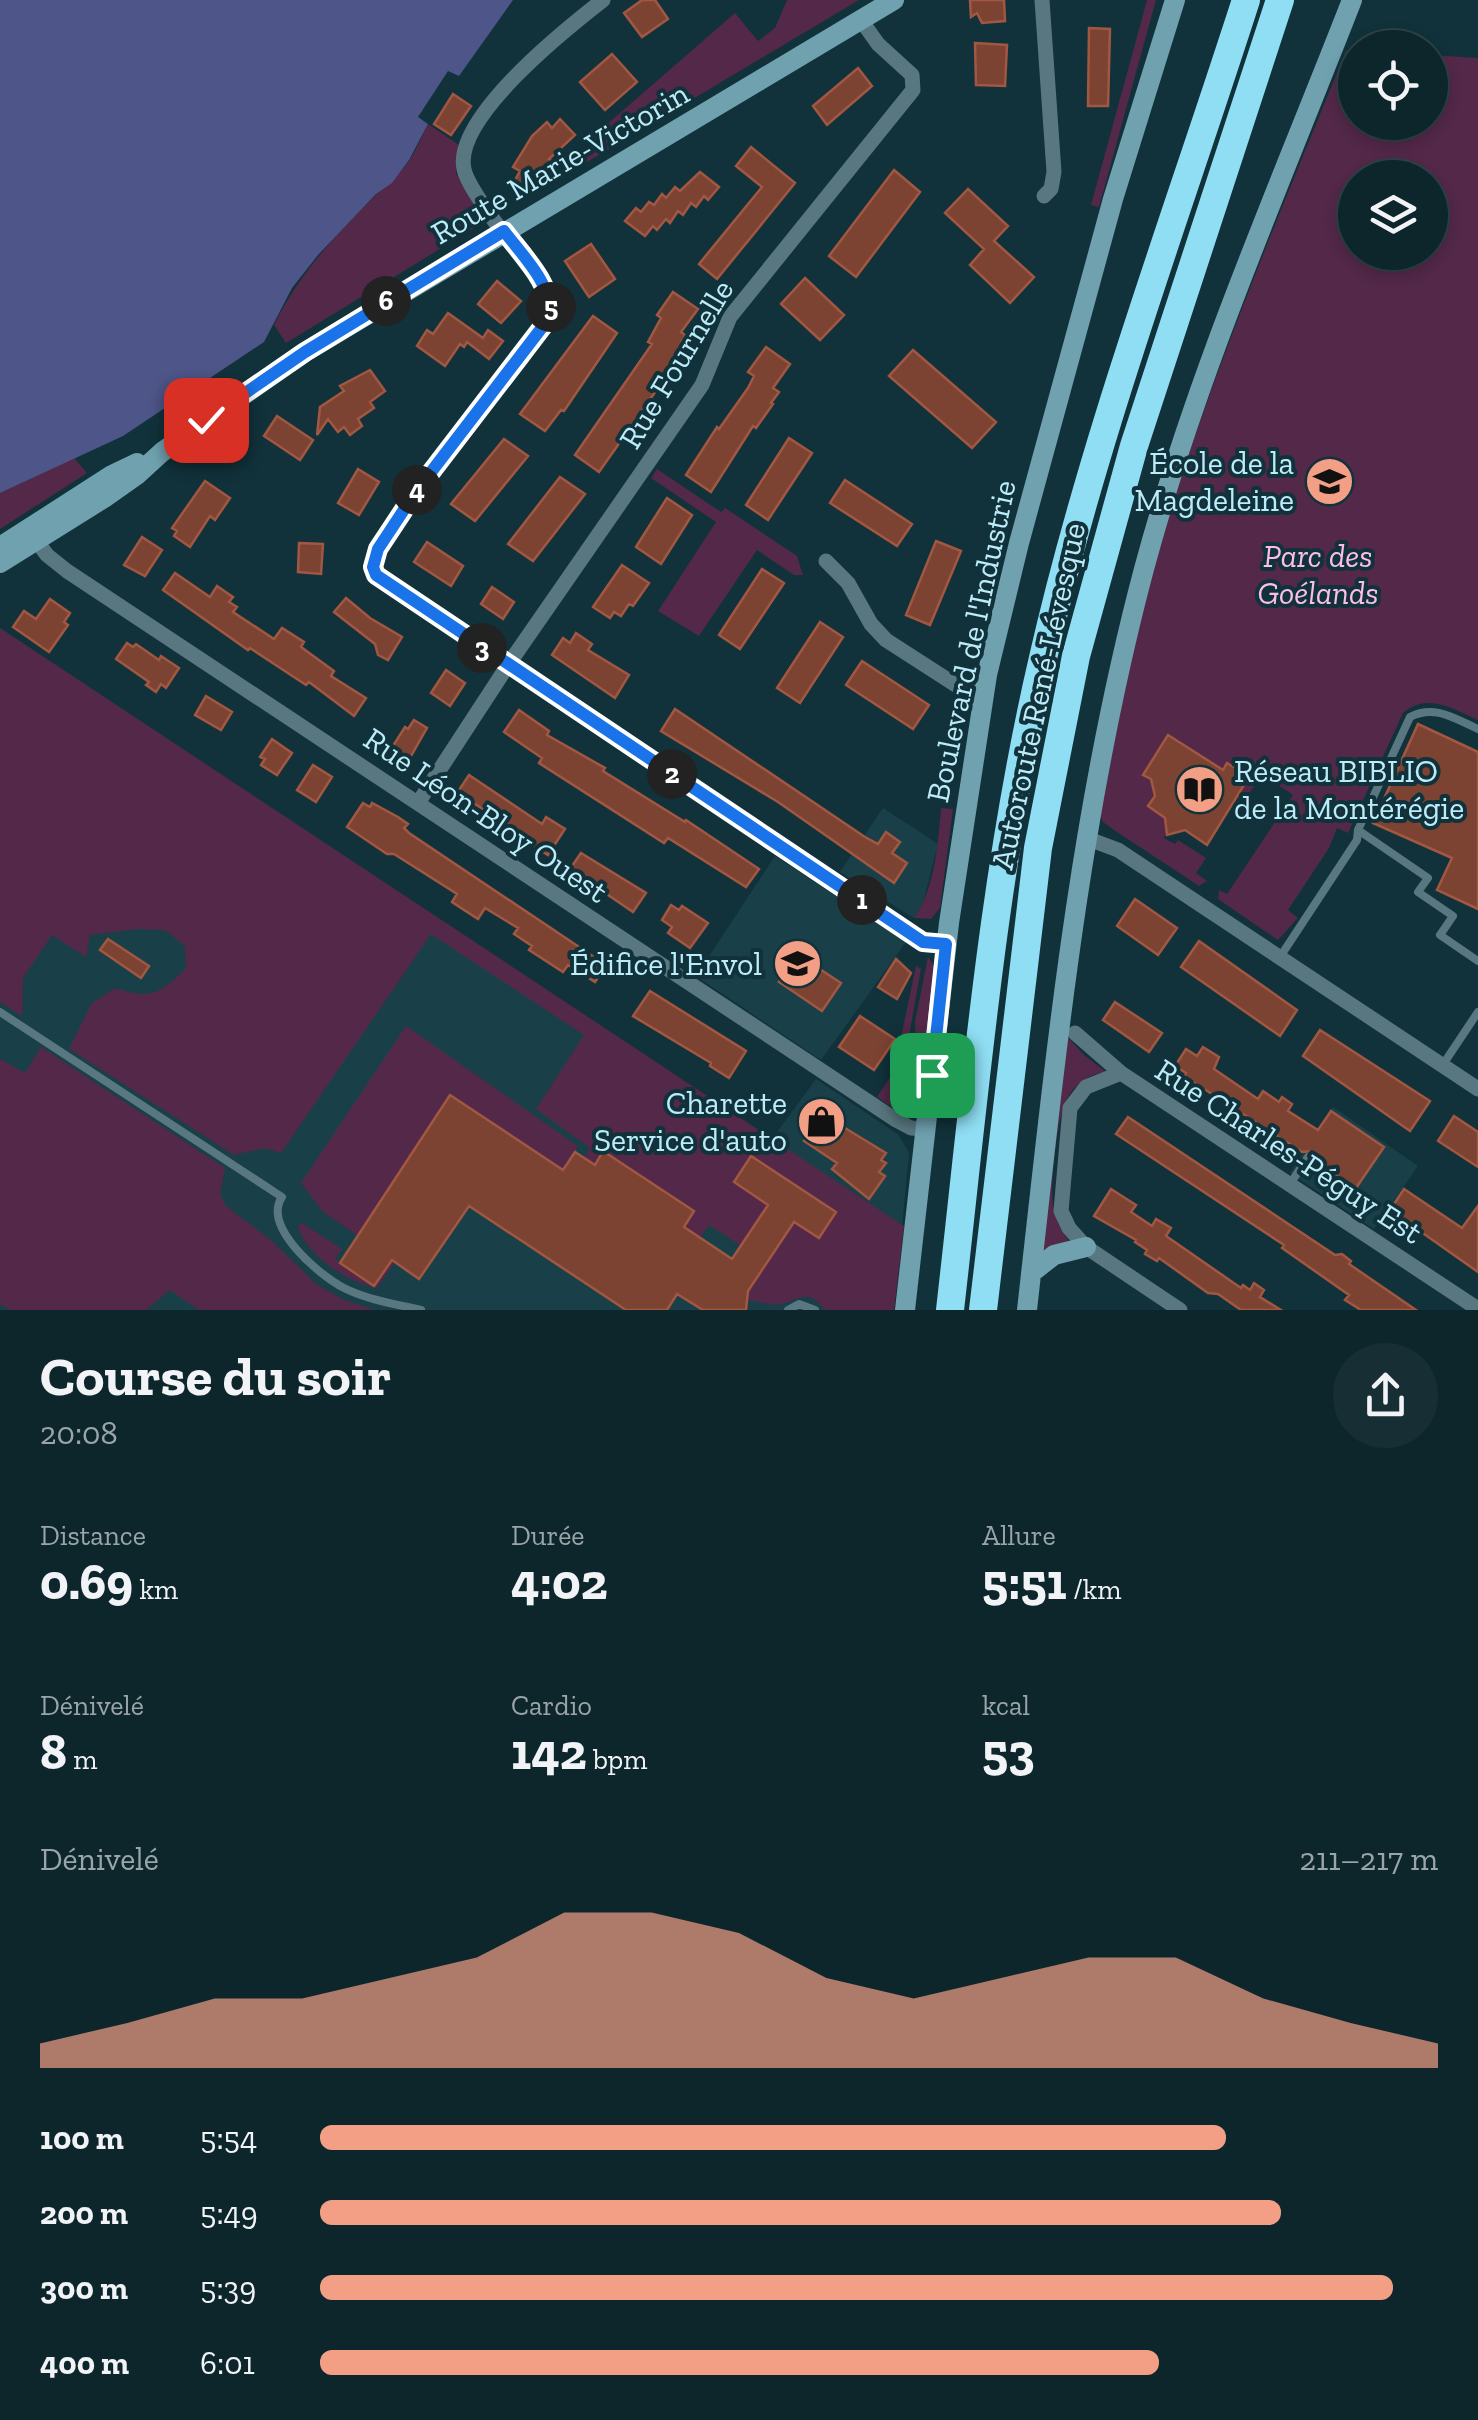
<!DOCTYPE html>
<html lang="fr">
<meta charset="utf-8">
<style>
:root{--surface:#0d262c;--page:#162e34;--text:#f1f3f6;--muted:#9aa5a9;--line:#2d4348;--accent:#f39f86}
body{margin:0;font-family:"Zilla Slab",serif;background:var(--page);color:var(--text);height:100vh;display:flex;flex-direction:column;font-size:38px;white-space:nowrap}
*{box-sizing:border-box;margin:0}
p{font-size:32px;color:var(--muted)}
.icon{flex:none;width:55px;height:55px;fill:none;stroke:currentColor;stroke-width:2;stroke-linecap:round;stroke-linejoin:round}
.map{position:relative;height:1310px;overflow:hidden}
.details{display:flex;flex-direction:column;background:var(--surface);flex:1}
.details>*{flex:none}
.controls{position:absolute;left:1338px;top:30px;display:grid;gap:20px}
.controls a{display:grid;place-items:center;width:110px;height:110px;border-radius:50%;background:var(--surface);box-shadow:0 5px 15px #0003,0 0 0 2px var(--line);font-size:50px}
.pin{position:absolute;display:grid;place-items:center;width:85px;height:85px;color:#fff;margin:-42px;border-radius:20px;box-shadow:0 5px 15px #0006}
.km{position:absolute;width:50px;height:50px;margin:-25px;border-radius:50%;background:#222;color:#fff;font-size:28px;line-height:50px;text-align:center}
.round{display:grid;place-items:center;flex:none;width:105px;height:105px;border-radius:52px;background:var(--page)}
.headline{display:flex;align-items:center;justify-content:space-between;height:170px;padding:0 40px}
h1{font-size:55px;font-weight:800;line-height:75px}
.figures{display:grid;grid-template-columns:repeat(3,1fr);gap:15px;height:170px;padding:10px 40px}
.figures div{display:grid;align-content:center}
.figures b{font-size:50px;font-weight:800}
.figures small{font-size:28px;font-weight:400}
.figures p{font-size:28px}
.chart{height:280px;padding:20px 40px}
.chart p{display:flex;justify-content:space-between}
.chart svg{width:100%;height:180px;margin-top:10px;fill:var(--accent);opacity:.7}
ul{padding:0 40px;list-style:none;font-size:32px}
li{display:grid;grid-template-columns:160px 120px 1fr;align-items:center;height:75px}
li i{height:25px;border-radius:12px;background:var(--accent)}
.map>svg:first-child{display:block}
.built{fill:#194049}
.green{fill:#532849;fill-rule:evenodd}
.water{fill:#4e5588}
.building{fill:#7c4332;stroke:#a15741;stroke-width:2.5}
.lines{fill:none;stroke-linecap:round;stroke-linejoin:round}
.lane{stroke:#597780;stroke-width:8}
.street{stroke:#597780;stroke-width:15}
.secondary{stroke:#6fa1af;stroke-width:20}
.highway{stroke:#8fdef4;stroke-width:28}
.route-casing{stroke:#fff;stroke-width:20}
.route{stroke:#1a73e8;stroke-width:12}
.labels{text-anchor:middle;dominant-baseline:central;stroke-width:8;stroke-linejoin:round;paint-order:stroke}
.street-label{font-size:32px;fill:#bcecf9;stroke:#11323b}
.poi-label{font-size:32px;fill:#bcecf9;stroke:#11323b;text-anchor:end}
.park-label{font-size:32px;font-style:italic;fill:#fbbde9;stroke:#11323b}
</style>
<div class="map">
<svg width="1478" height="1310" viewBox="0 0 1478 1310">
<rect width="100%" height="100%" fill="#11323b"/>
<path class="built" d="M0,628L772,1139L816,1079L899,1135L909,1153L894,1310H0Z
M883,808L938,844L922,907L914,918L840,872Z
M775,856L906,942L821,1060L696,976Z
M1333,1107L1418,1166L1374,1229L1290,1173Z"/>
<path class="green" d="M787,0H859L557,180L605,126L735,13L758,41L775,28Z
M1147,0H1156L1099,207L1091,205Z
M1346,51H1355V122H1430V55L1478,58V720C1453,709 1428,692 1403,713L1348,833L1337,828L1329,848L1288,910L1298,918L1278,940L1218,899L1219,890L1227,894L1293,795L1262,774L1243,803L1238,798L1249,777L1228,763L1223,770L1168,735L1144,775L1155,782L1153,787L1157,793L1148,806L1170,821L1164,838L1175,844L1178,840L1206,858L1196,873L1207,881L1199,886L1114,830L1103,822L1099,813C1118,711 1139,610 1170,511C1220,354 1284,203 1346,51ZM1355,178H1430V252H1355Z
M428,124L459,145L456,173L484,222L286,343L274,325C298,276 334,236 373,198C384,186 396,178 406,165C415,153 421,138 428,124Z
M74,458L87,473L0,529V493Z
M657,469L721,512L725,508L797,556L803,575H794L757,550L699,636L658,611L716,522L651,478Z
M0,628L904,1226L894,1310H825C808,1288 802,1299 781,1304C772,1306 756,1301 747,1300L745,1296L794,1222L818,1238L836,1212L751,1156L734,1182L768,1205L741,1246L709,1225L700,1238L673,1243L694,1211L604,1151L595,1165L584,1158L590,1148L536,1109L584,1035L431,934L281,1153L265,1148L234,1155L69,1049L91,1004L115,988C151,1000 160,994 186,968L185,946L165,930L137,929L90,935L86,957L52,935L23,978L22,1016L0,1002Z
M941,808L953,809L940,908L931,919L914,918C935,889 938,843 941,808Z
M928,957L935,967L921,1101L913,1111L902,1112L904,1088L915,1054H920V1049L916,1048L915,1022Z
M916,966L921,969L906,1053L900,1057L901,1061L909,1065L899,1095V1112L877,1097L894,1071Z
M406,1026L578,1146L563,1170L450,1095L453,1088L358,1236L323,1212L301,1183Z
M1064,1033L1084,1055L1106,1072C1090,1074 1076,1083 1068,1097C1057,1114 1050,1184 1053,1205C1055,1219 1061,1230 1069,1241L1041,1256Z
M41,1047L225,1168L220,1194L226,1206L272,1241L316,1284L344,1300L374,1310H199L170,1290L146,1310H10L0,1304V1059L25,1073Z
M302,1223L342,1249L335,1259L374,1286L392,1260L395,1262L377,1288C348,1283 306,1255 298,1226Z"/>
<path class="water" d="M0,0H513L459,76L448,71L418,117L428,124L409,160L392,183L376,194L318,255L292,288L264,342L123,436L0,493Z"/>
<path class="building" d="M642,0H655L668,19L642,37L624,13Z
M970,0H1004L1005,21L982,23L977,13L971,17Z
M1089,28L1110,29L1108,106H1088Z
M975,43L1007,45L1005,86L976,85Z
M612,54L637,82L605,110L580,82Z
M858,68L872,86L827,125L813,106Z
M453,94L471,106L451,135L434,124Z
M560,119L575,135L549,159L556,163L550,173L541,168L529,188L515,180L520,171L513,167L532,136L547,122L552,128Z
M751,147L795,183L717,279L699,264L762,187L736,166Z
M894,170L920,192L856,277L829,256Z
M700,172L719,187L708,200L704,196L696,207L691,203L683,215L678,211L670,223L666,219L657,230L653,226L645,236L625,221L636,208L641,212L649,202L654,205L662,194L666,198L675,187L680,191Z
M968,189L1008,226L994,241L1034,277L1010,303L970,265L984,249L945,213Z
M591,244L615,279L589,297L565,261Z
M805,278L844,315L820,340L781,304Z
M497,281L521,301L501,323L478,304Z
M673,292L698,309L681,332L685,335L673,358L677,361L599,472L575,455L652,344L648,342L661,318L657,315Z
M448,313L483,338L488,330L503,341L489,359L467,342L464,347L460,344L445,366L417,346L427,330L433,334Z
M593,316L617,333L564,411L561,410L545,431L520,414Z
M766,347L790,364L773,388L779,392L771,403L773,404L756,428L753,426L711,492L686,475L717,427L719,429L748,388L754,376L748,372Z
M913,350L996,422L972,448L889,376Z
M370,370L385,391L370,402L374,408L358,419L362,426L350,435L344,427L338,432L328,419L317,435L320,407L344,391L340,386Z
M277,416L313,440L300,460L264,436Z
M789,438L812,453L768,520L746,505Z
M504,439L528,456L475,521L451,504Z
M358,469L379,482L359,515L338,503Z
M560,477L585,494L533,561L508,544Z
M845,480L912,524L897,546L830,503Z
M205,481L230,498L215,520L210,516L190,547L174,536L177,531L172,528Z
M667,498L692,515L661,564L636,547Z
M142,537L162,550L145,576L124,565Z
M936,541L961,551L930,625L906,615Z
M427,542L463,566L451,586L414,562Z
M299,543L323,544L321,574L298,572Z
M622,565L649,583L633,606L629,604L621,616L614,612L610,618L593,607Z
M762,569L784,583L740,649L719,635Z
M175,573L210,597L217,586L233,597L229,602L237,607L233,612L274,639L282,628L304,642L301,647L334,671L331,676L366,698L354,716L309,682L306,685L250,648L248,650L163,590Z
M492,587L514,602L503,619L481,604Z
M346,598L370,618L402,637L388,660L378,655L375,644L334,612Z
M50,599L70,613L64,622L68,625L49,652L13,627L24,611L36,619Z
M820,622L843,637L800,703L777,688Z
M576,633L592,644L588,650L629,675L615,698L552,655L563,638L570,643Z
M127,643L133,647L136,644L159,660L161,656L179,668L166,688L161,684L156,692L146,685L149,682L116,659Z
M862,661L929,705L913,729L846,685Z
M446,670L465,683L450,706L431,693Z
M206,696L232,712L221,730L195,715Z
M675,709L865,837L878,844L886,832L900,842L892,853L907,863L894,883L778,802L661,731Z
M519,710L549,731L547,735L605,768L603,771L685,822L686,820L759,869L746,887L668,838L664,843L539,763L542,758L504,732Z
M414,720L427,728L407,763L389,752L405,727L408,729Z
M1418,724L1478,752V909L1437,890L1452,858L1373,823Z
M1168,735L1223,770L1227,763L1249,777L1207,845L1185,830L1167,835L1165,818L1148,806L1155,796L1151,779L1143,775Z
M272,739L292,753L277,775L261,765L265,759L260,757Z
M313,765L332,777L316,802L297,790Z
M469,775L542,824L546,817L565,829L548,855L529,843L532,839L457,793Z
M363,803L370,807L372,803L398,817L408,824L404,828L409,833L606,965L595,982L568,965L563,972L529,950L532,946L514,934L518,928L485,908L478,919L452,902L457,894L394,854H387L347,827Z
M581,853L646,893L633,912L570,869Z
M1135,899L1177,928L1158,955L1117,926Z
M671,905L679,910L682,906L708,923L690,948L668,933L672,927L662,920Z
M108,939L149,966L141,978L100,950Z
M1199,941L1297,1010L1280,1036L1181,967Z
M797,954L841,983L822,1011L779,982Z
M896,959L911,973L897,999L878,987Z
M650,991L746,1051L729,1078L710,1066L711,1063L633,1016Z
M1115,1002L1162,1033L1149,1052L1103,1020Z
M860,1016L895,1039L874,1070L839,1047Z
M1320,1030L1430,1101L1410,1131L1303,1056Z
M1203,1047L1219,1057L1214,1069L1258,1099L1263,1091L1279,1102L1282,1097L1292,1104L1288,1111L1318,1130L1331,1111L1384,1147L1356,1188L1314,1161L1313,1151L1302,1152L1184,1076L1186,1073L1175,1066L1186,1049L1197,1056Z
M450,1095L563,1170L575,1152L595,1165L603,1151L694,1211L684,1227L732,1259L768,1205L734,1182L751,1156L836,1212L819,1238L794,1222L748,1291L746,1310H703L677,1294L667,1310H626L469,1206L419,1279L392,1260L374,1286L340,1263Z
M822,1114L886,1153L881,1160L886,1163L879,1172L885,1176L869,1199L832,1169L837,1163L804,1141Z
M1454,1116L1478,1132V1167L1438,1141Z
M1128,1117L1335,1255L1342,1254L1351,1261L1349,1264L1416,1310H1361L1345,1300L1349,1295L1282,1248L1284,1245L1116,1134Z
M1111,1189L1136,1205L1131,1212L1152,1226L1156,1219L1171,1228L1166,1236L1241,1288L1243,1285L1250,1290L1254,1283L1264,1290L1260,1297L1281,1310H1241L1218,1294L1208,1293L1159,1258L1157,1261L1145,1254L1147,1250L1135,1242L1136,1240L1094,1216Z
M1404,1189L1462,1228L1478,1206V1272L1390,1210Z"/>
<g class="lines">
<path class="lane" d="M1358,830L1428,878L1418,892L1453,916L1440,935L1478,961
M1280,957L1357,840L1358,830L1410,717C1435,704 1455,719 1478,729
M0,1012L282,1197C262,1227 319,1275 344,1288C368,1300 395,1304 421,1310
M1442,1066L1478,1012
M1290,1184L1308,1157
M788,1310L799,1304L815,1310"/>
<path class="street" d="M603,0C567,28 453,118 464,169C468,192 530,267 547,291L551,313C529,367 361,529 376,575L923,941L946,944
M1042,0L1054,172L1051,189L1044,196
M30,532L47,555L67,571L896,1120L911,1128L926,1129
M826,561L848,583L871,624L886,640L962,689L984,695
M418,803L508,665L702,385L730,317L913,90L912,75L878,44L861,20
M1086,838L1118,850L1478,1089
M1075,1033L1121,1073L1478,1309
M1121,1073L1086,1087L1070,1108L1061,1211L1069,1228L1086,1247L1180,1310"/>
<path class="secondary" d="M0,547L112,475L137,463
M0,563L104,498L138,474L162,452L305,352L894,0
M1031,1273L1054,1255L1086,1247
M905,1310L949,923L987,675L1019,543L1113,199L1175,0
M1027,1310C1055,1061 1079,813 1144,569C1196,375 1279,187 1352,0"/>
<path class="highway" d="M950,1310C975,1092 993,872 1043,658C1094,435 1176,218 1246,0
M983,1310L1038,848L1076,656L1134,446L1280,0"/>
</g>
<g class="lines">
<defs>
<path id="route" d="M206,420L305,352L504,231C522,255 554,286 550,317L415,493L378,549L373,567L376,575L923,942L946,944L932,1075"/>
</defs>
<use href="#route" class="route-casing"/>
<use href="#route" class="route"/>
</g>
<defs>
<symbol id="school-disc" viewBox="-11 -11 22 22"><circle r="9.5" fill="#f39f86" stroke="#11323b"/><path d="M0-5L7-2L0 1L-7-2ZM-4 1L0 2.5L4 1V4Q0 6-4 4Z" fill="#111"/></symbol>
<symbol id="library-disc" viewBox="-11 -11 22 22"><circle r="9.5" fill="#f39f86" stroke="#11323b"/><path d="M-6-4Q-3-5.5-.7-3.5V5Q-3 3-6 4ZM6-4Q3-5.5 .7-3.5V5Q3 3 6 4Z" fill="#111"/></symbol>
<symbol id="university-disc" viewBox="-11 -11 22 22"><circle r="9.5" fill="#f39f86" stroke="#11323b"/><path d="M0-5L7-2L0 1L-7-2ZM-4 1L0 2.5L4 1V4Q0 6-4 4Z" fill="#111"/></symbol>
<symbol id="shop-disc" viewBox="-11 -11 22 22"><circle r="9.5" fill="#f39f86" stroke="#11323b"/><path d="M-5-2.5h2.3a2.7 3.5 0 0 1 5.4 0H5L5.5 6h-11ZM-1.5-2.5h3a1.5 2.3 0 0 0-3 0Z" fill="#111"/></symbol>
</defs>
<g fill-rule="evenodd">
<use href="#school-disc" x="1302" y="454" width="55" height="55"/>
<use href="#library-disc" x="1172" y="762" width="55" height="55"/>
<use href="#university-disc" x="770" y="936" width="55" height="55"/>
<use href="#shop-disc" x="794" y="1094" width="55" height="55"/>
</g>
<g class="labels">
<g class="street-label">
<text transform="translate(560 163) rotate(-30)">Route Marie-Victorin</text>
<text transform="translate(676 364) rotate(-59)">Rue Fournelle</text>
<text transform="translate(971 641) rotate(-78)">Boulevard de l'Industrie</text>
<text transform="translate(1038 696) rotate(-78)">Autoroute René-Lévesque</text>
<text transform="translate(486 815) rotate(34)">Rue Léon-Bloy Ouest</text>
<text transform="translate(1289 1151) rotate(33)">Rue Charles-Péguy Est</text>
</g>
<g class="poi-label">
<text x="1294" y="463">École de la<tspan x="1294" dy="37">Magdeleine</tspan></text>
<text x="1234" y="771" text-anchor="start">Réseau BIBLIO<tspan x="1234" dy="37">de la Montérégie</tspan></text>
<text x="762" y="964">Édifice l'Envol</text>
<text x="787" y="1103">Charette<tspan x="787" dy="37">Service d'auto</tspan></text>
</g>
<g class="park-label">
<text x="1318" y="556">Parc des<tspan x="1318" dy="37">Goélands</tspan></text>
</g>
</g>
</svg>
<div class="controls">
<a><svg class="icon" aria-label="locate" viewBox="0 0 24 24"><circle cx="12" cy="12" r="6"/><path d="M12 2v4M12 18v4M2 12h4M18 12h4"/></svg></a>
<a><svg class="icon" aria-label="layers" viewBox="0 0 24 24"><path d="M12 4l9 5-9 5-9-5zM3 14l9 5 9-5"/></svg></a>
</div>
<div class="pin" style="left:932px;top:1075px;background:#1e9e55"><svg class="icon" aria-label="arrive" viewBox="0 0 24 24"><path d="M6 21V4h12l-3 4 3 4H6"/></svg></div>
<div class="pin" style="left:206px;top:420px;background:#d93025"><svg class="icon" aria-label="check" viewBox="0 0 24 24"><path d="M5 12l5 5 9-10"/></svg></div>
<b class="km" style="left:862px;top:900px">1</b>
<b class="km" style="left:672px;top:774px">2</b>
<b class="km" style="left:482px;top:648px">3</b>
<b class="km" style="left:417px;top:490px">4</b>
<b class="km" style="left:551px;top:307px">5</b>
<b class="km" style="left:386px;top:301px">6</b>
</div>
<section class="details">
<div class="headline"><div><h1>Course du soir</h1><p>20:08</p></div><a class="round"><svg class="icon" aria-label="share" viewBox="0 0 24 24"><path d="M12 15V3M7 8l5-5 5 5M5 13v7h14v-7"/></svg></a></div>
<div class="figures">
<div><p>Distance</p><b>0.69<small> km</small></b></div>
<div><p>Durée</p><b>4:02</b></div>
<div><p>Allure</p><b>5:51<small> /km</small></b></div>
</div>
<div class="figures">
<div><p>Dénivelé</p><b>8<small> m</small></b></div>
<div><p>Cardio</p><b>142<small> bpm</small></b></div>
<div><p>kcal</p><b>53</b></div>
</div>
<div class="chart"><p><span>Dénivelé</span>211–217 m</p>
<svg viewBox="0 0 160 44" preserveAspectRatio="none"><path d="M0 44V38L10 33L20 27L30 27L40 22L50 17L60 6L70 6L80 11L90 22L100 27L110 22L120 17L130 17L140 27L150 33L160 38V44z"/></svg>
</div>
<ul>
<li><b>100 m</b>5:54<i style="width:81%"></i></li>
<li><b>200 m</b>5:49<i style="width:86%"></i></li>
<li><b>300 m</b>5:39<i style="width:96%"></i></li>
<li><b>400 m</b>6:01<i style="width:75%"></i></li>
</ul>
</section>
